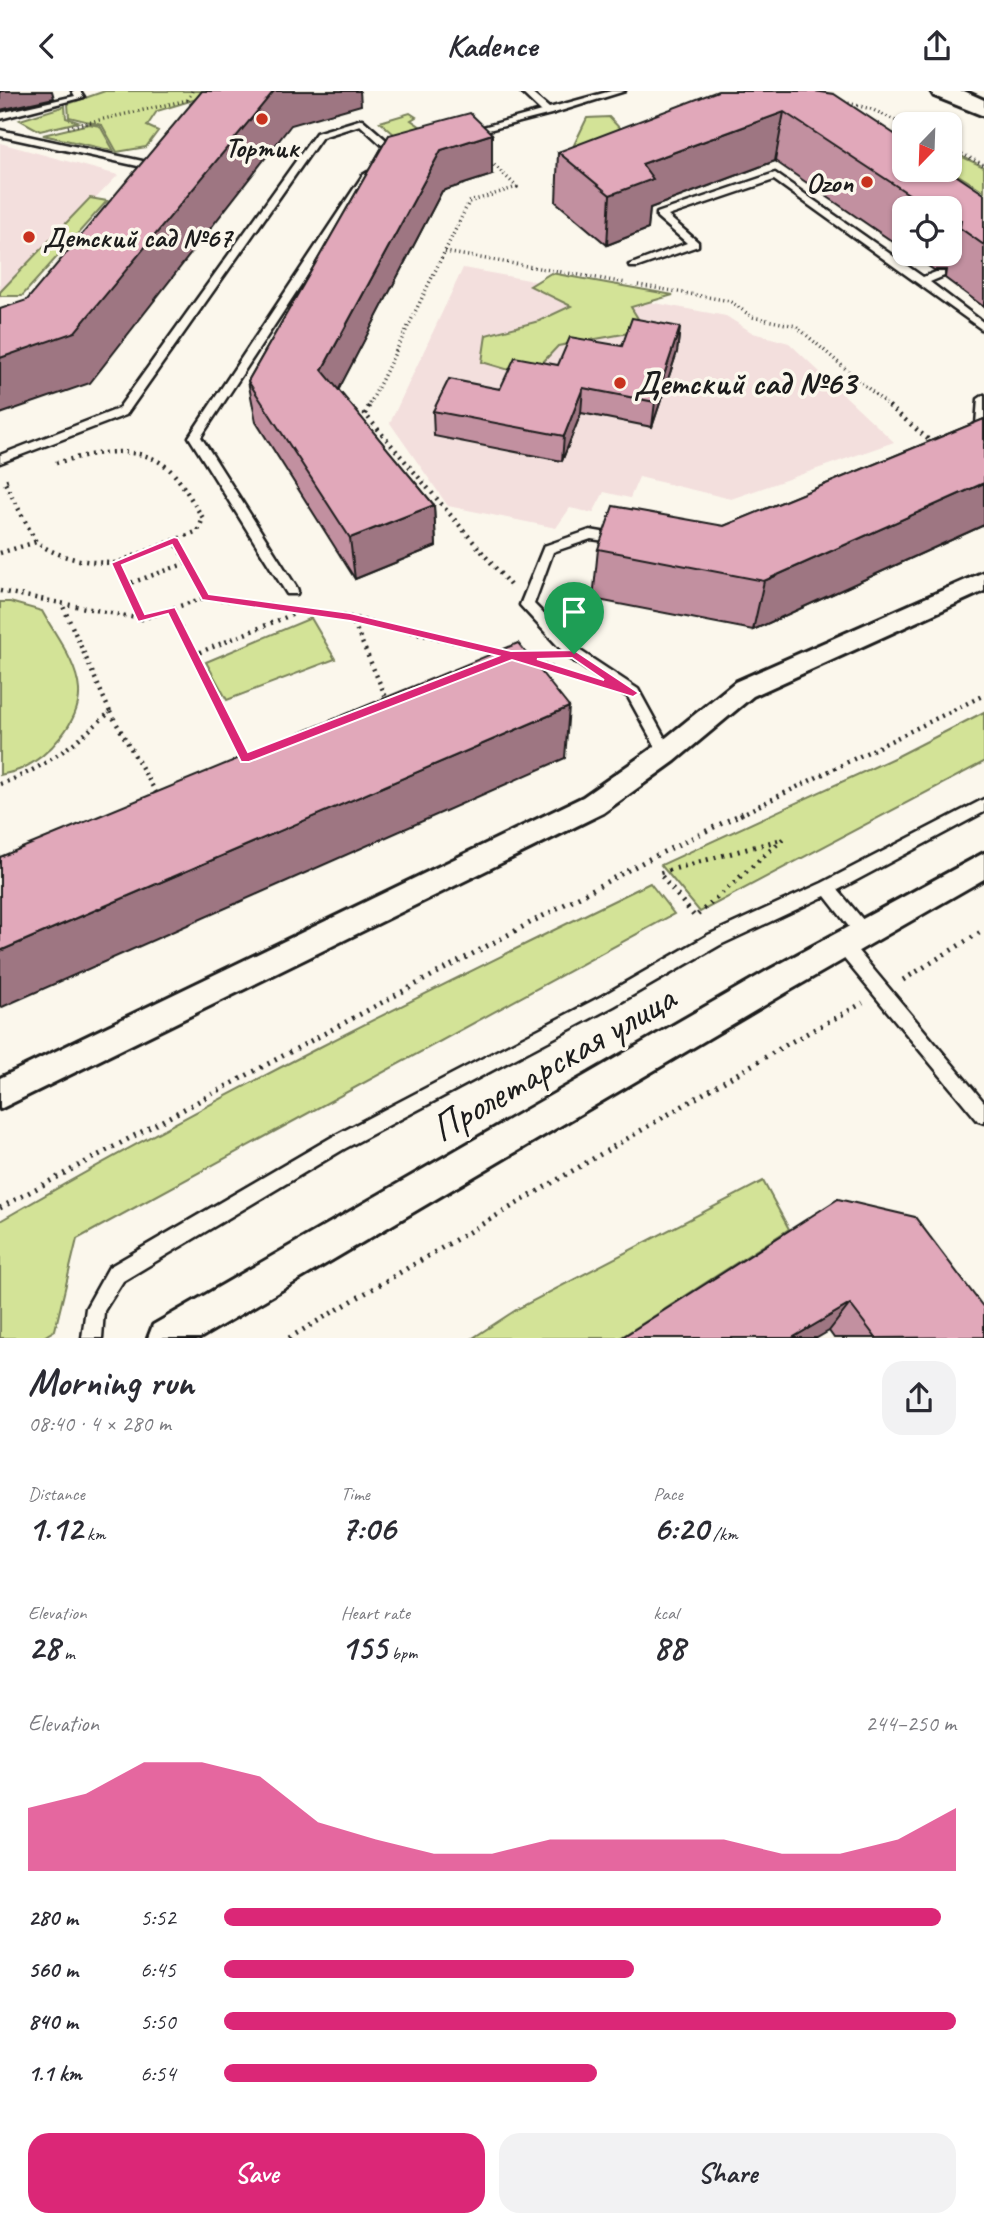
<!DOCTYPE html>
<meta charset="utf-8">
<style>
:root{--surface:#fff;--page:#f2f2f3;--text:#2b2b33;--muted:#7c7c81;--accent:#db2777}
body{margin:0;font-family:Caveat,sans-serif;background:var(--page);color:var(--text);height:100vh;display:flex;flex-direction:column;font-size:26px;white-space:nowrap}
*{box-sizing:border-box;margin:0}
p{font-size:23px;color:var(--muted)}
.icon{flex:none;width:38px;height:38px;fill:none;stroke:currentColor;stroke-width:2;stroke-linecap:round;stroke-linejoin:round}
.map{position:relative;height:1247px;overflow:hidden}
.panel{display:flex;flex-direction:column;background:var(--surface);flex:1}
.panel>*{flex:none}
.needle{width:46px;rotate:203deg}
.tools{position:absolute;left:892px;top:21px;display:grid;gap:14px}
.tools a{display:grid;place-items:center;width:70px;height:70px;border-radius:14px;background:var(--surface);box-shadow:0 2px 5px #0004;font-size:35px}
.pin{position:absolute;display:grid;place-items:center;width:60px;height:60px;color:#fff;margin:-72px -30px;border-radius:50% 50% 50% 0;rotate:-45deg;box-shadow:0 0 7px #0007}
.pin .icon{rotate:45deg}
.round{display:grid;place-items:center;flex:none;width:74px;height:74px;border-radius:21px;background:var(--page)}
.overview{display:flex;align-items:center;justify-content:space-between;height:119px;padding:0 28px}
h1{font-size:38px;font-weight:700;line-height:52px}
.metrics{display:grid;grid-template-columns:repeat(3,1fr);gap:10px;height:119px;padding:7px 28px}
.metrics div{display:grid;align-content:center}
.metrics b{font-size:35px;font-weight:700}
.metrics small{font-size:19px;font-weight:400}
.metrics p{font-size:19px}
.chart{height:196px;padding:14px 28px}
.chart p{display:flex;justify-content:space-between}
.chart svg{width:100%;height:126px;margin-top:7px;fill:var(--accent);opacity:.7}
.primary-button{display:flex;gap:14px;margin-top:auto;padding:14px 28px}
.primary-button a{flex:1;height:80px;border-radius:21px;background:var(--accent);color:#fff;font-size:28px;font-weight:700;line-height:80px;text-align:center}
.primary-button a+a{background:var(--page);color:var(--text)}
ul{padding:0 28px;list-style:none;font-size:23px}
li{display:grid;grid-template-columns:112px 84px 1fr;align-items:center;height:52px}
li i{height:18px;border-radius:9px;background:var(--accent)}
header{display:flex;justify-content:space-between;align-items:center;height:91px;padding:0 28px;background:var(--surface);font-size:32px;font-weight:700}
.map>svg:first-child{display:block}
.built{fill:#f3dfdd}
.green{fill:#d3e397;stroke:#78805a;stroke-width:2}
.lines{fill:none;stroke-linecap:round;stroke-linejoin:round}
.service-casing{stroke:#1c1c1c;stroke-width:5}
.minor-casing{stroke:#1c1c1c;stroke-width:6}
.secondary-casing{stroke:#1c1c1c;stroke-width:6}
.path-far2{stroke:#1c1c1c;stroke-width:3.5;stroke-dasharray:1 3.5;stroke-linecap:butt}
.path-far1{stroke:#1c1c1c;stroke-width:4.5;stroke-dasharray:2 5;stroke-linecap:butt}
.path{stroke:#1c1c1c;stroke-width:5;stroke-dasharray:2 6;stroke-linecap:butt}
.service{fill:#fbf7ec;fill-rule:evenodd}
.minor{fill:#fbf7ec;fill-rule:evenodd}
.secondary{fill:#fbf7ec;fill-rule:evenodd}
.wall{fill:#c290a0;stroke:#1c1c1c;stroke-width:2}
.shaded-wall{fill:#9e7682;stroke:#1c1c1c;stroke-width:2}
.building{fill:#e1a8ba;stroke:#1c1c1c;stroke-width:2}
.route{fill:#db2777;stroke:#fff;stroke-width:2;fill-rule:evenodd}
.poi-dot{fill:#c8321e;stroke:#fbf7ec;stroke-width:2.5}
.labels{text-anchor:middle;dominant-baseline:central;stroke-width:7;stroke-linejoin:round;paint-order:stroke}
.far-poi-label{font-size:28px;font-weight:bold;fill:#1c1c1c;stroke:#fbf7ec}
.poi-label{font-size:33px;font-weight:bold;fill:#1c1c1c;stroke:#fbf7ec;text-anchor:start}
.near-street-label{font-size:40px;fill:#1c1c1c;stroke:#fbf7ec}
</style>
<header><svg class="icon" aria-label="back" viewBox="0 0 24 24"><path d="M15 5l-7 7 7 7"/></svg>Kadence<svg class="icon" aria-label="share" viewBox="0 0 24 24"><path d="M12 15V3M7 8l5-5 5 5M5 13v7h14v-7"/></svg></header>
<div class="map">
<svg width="984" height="1247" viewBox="0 0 984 1247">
<rect width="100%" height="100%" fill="#fbf7ec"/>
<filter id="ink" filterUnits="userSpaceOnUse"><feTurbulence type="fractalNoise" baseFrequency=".0143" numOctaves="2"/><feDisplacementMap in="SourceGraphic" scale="14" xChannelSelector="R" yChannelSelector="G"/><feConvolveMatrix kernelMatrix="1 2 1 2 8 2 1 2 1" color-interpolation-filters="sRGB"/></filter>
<g filter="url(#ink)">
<path class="built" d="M0,52L118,84L0,208Z
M463,177L726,225L753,242L789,252L894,351L731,408L639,386L630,407L604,401L593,422L570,417L556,437L448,415L390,332Z"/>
<path class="green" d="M105,0H223L157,20L147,35L158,40L146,56L117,61L102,34L69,26L68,13Z
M65,15L66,27L78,31L40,40L20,29Z
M410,22L416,26L411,29L421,36L395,44L380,31Z
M609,26L628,46L573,56L587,27Z
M89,33L100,35L114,60L43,44Z
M950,60L984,76V100L950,79Z
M90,107L107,110L22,205H0V201Z
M551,182L673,204L631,216L645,239L558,255L530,285L482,271L486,244L539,230L571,215L530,195Z
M0,511H10L42,520C55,544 77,571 79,599C81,630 48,666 21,678C15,681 7,682 0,684Z
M311,527L335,568L227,609L206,571Z
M984,621V671L700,821L661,774L898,665Z
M650,792L674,823L77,1148L55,1239L42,1247H0V1130C213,1006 429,900 650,792Z
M763,1090L789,1138L620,1247H473L519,1217Z"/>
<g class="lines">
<defs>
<path id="service" d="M72,0H80L84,6L0,28V22L75,5Z
M520,0H529L549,17L611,0H625L551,23L465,45V41L541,20Z
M362,28L400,61V65H394L360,34L322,46L126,324L0,372V364L118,318L316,42Z
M0,39L147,71L152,74L147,77L0,45Z
M368,81L373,84L201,346L297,497L298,500L297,503H287L189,346L363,84Z
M775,82L923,186L936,181H944V185L930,191L984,232V240L774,89L668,125L698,151V155L638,176H630L629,174L687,152L657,126V122Z
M984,304V349L981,350L975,346L978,308Z
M590,439L619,444L625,448L619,452L591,448L553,461L534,513L579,559L638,598L673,662L671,666H661L628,606L569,567L520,514L544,455Z
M984,708V721L838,799L869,836L871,841L869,846L863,848L857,846L825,805L720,854L614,915L344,1058L123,1190L104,1220L102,1247H82L86,1217L109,1176L183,1133L332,1046L602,905L708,844L822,792Z
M842,846L848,848L984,1011V1032L978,1030L836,858L834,853L836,848Z"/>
<path id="minor" d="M984,481V500L753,605L675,670L603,722L0,1018V987L583,706L657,654L735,591Z
M984,762V788L787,901L200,1247H148L153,1234L765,881Z"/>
<path id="secondary" d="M931,0H964L984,9V25L934,5Z"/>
</defs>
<use href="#service" class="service-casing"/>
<use href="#minor" class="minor-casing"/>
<use href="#secondary" class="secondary-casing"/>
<path class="path-far2" d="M192,0L188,9L194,17
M844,11L871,18L905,34
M68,36L188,9
M950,57L984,74
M445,161L626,192
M638,194L730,210L752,226L796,235L891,317
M368,317L469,111L517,96L488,68"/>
<path class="path-far1" d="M369,315L365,323L510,494
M889,315L935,354
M56,372C91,362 143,350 172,381C184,394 193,412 203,427L198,440L116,472
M8,389L4,390L36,451
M174,449L187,472
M0,462L36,451C61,468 86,472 116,472L142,528L206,506
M125,494L187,472L206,506L279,516
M0,500L141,528
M171,518L245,667
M301,519L350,526L501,562
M351,526L388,611
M193,564L296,522
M522,564H545
M530,570L555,578
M110,621L158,705
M0,693C46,677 74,653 110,621L62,513
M740,724L984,604"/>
<path class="path" d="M783,748L695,826L659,782Z
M903,889L984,839
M0,1117L647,769L743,722
M289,1247L791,951L863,912"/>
<use href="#service" class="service"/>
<use href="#minor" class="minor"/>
<use href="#secondary" class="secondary"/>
</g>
<path class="wall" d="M814,0L984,103V216L945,187L946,179H934L910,163H950V117H905V159L775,70L650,117L648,138L607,154L556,111L558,61Z
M389,44L492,84L442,100L338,299L434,414L436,455L355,488L256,331L248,290Z
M680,236L677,261L652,336L581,322L562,370L434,345L433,320Z
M984,328V434L753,539L593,508L598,458L724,435Z
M838,1108L984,1247H834L829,1240Z"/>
<path class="shaded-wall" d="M0,0H52L54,7L0,19Z
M274,0H360L361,14L291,34L90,292L0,323V267Z
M784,21L775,70L650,117L648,138L607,154L610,104L642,73Z
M492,43V84L442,100L327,321L322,279L441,59Z
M680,236L677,261L652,336L655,311Z
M583,297L581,322L562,370L564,345Z
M984,392V434L753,539L764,490Z
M434,414L436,455L355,488L350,447Z
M569,616L565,667L0,917V860Z
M850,1213L829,1240L817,1247H792Z"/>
<path class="building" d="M202,0H274L75,241L0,267V218L27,209Z
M718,0H814L834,3L905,50V79H948L984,103V154L960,137L961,129H950V117H930L784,21L642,73L653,88L610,104L558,61Z
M470,22L492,43L441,59L322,279L434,414L350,447L248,290L389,44Z
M632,227L680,236L655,311L583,297L564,345L433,320L449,288L500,298L515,266L558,274L570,246L622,255Z
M984,328V392L764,490L598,458L613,415L724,435Z
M518,552L569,616L0,860V766Z
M838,1108L915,1126L984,1217V1246L876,1247L850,1213L792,1247H621Z"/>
</g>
<path class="route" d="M174,446L178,447L209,503L350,522L511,560L574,559L639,602L633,606L512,569L249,671H241L168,523L138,531L111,472ZM172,454L202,509L350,530L498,565L248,661L175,516L145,523L122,474ZM572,567L604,589L537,568Z"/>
<g class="poi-dot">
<circle cx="262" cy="28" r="7"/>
<circle cx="867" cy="91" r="7"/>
<circle cx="29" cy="146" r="7"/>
<circle cx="620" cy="292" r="7"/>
</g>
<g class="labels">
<g class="far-poi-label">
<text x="262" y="56">Тортик</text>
<text x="853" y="91" text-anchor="end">Ozon</text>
<text x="43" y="146" text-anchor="start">Детский сад №67</text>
</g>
<g class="poi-label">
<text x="634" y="292">Детский сад №63</text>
</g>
<g class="near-street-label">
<text transform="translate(553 972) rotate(-30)">Пролетарская улица</text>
</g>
</g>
</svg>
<div class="tools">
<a><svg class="needle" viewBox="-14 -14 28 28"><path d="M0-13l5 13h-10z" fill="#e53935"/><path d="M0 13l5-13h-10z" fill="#7c7c81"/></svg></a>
<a><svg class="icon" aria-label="locate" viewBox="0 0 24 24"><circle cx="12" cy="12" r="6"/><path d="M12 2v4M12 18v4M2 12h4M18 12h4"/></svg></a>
</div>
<div class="pin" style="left:574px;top:563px;background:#1e9e55"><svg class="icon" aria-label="arrive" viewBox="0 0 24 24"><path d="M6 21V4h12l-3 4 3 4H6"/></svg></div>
</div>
<section class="panel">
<div class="overview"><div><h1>Morning run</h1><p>08:40 · 4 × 280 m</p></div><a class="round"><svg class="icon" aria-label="share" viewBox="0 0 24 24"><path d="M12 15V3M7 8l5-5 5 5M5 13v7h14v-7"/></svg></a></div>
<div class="metrics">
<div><p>Distance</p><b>1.12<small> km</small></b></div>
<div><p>Time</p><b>7:06</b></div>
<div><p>Pace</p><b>6:20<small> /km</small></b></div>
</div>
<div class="metrics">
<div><p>Elevation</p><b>28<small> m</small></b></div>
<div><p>Heart rate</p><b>155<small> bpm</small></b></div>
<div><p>kcal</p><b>88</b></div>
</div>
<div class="chart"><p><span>Elevation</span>244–250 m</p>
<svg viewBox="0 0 160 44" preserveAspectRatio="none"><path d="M0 44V22L10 17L20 6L30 6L40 11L50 27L60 33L70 38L80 38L90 33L100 33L110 33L120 33L130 38L140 38L150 33L160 22V44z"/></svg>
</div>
<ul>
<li><b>280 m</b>5:52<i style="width:98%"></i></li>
<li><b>560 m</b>6:45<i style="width:56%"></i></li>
<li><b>840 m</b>5:50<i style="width:100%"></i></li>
<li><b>1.1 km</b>6:54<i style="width:51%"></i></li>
</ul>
<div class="primary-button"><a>Save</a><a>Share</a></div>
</section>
